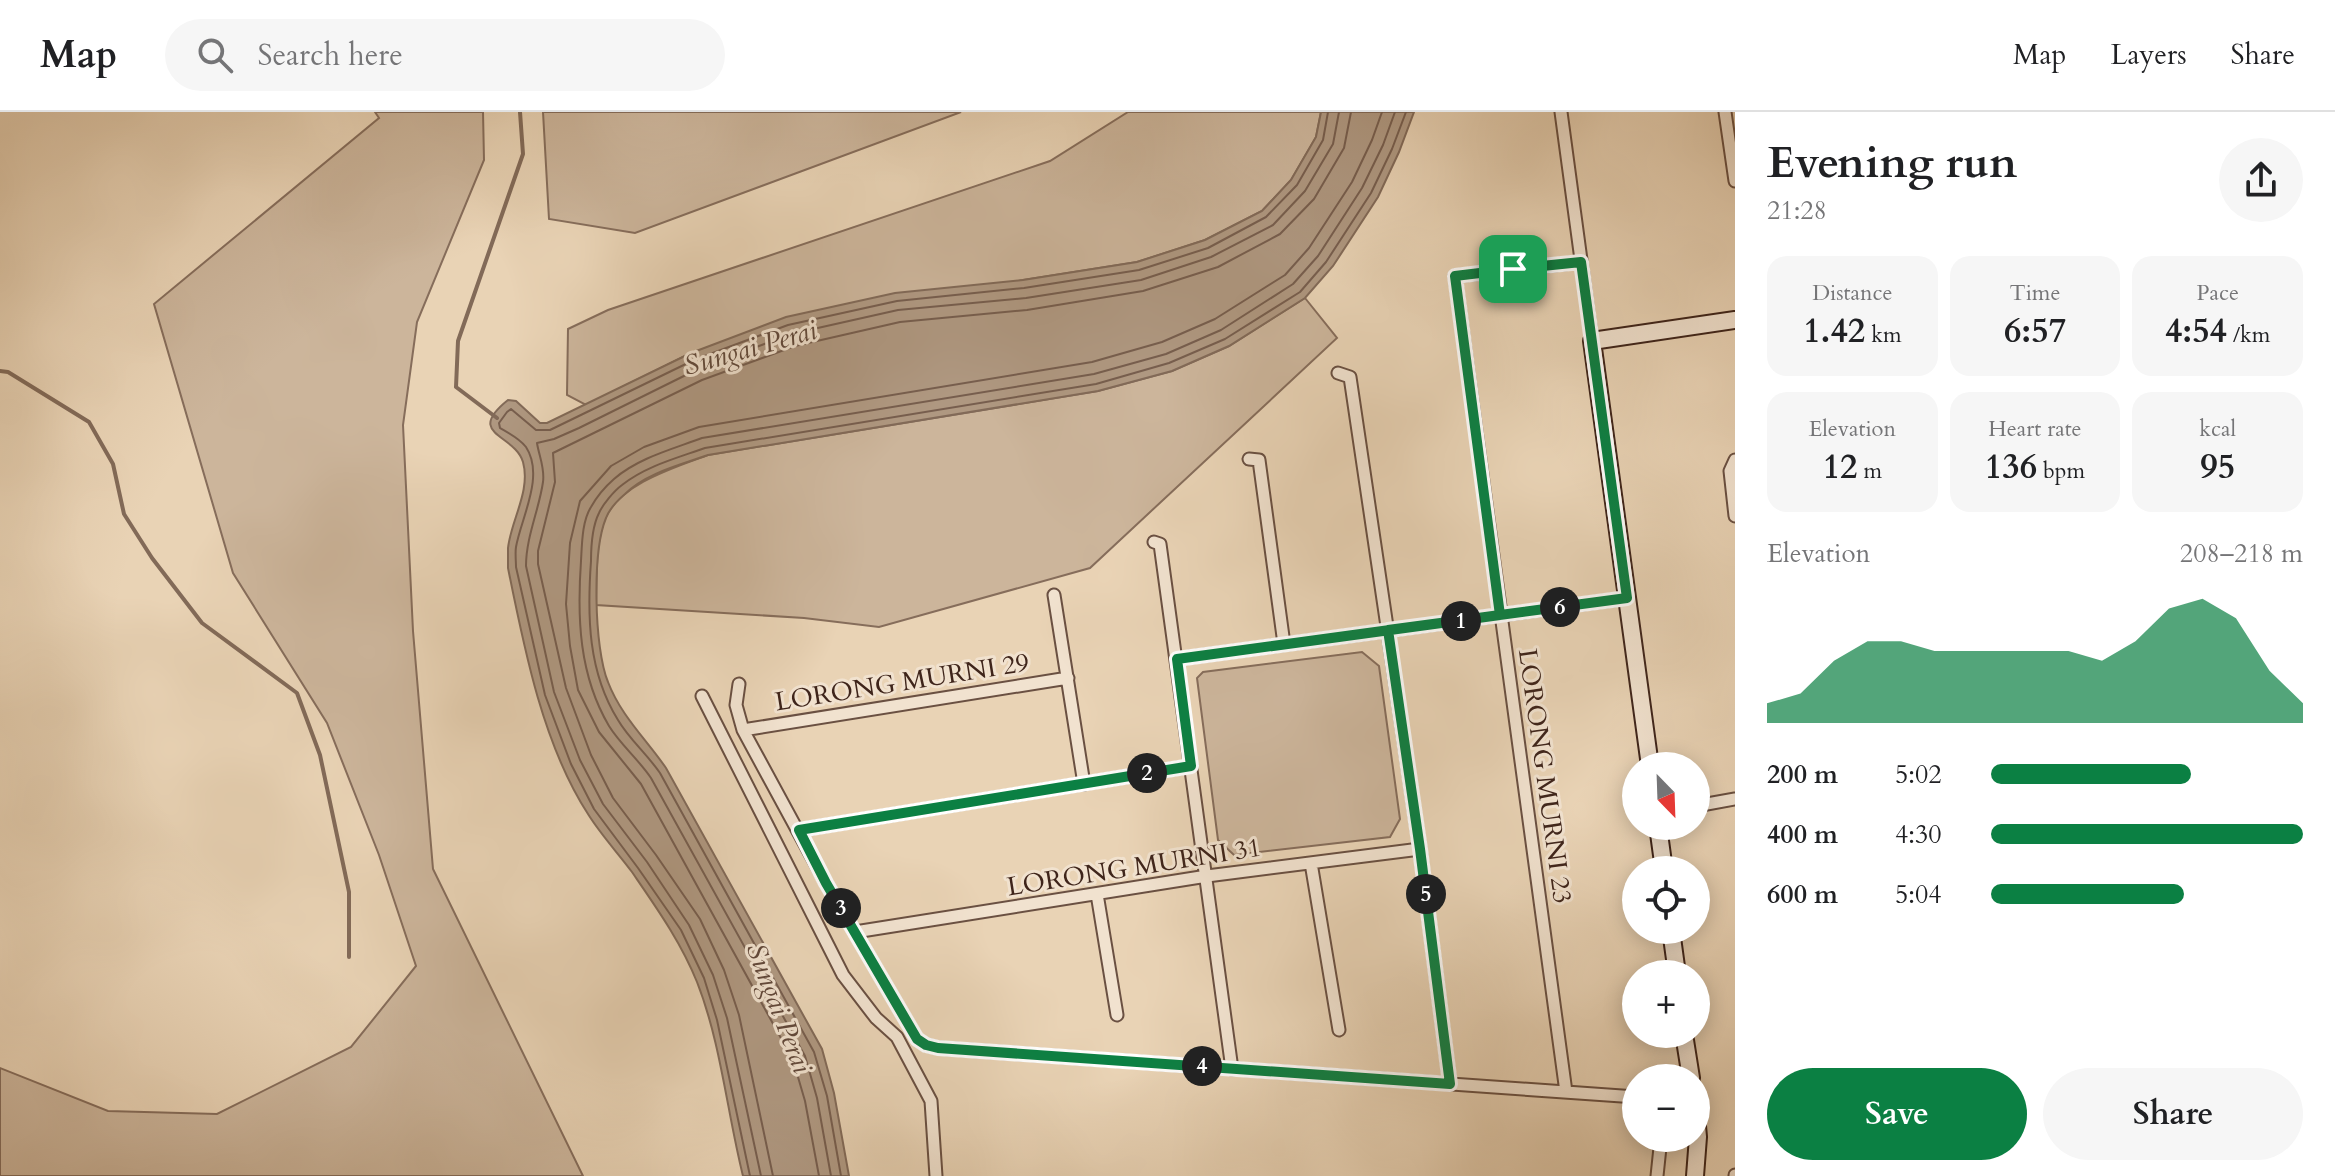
<!DOCTYPE html>
<meta charset="utf-8">
<style>
:root{--surface:#fff;--page:#f6f6f6;--text:#202124;--muted:#757577;--line:#e0e0e0;--accent:#0b8043}
body{margin:0;font-family:Cardo,serif;background:var(--page);color:var(--text);height:100vh;display:flex;flex-direction:column;font-size:30px;white-space:nowrap}
*{box-sizing:border-box;margin:0}
p{font-size:26px;color:var(--muted)}
.icon{flex:none;width:44px;height:44px;fill:none;stroke:currentColor;stroke-width:2;stroke-linecap:round;stroke-linejoin:round}
.map{position:relative;flex:1;overflow:hidden}
.side{display:flex;flex-direction:column;background:var(--surface);width:600px}
.side>*{flex:none}
.needle{width:52px;rotate:157deg}
.fabs{position:absolute;left:1622px;top:640px;display:grid;gap:16px}
.fabs a{display:grid;place-items:center;width:88px;height:88px;border-radius:50%;background:var(--surface);box-shadow:0 4px 20px #0003;font-size:40px}
.pin{position:absolute;display:grid;place-items:center;width:68px;height:68px;color:#fff;margin:-34px;border-radius:16px;box-shadow:0 4px 12px #0006}
.km{position:absolute;width:40px;height:40px;margin:-20px;border-radius:50%;background:#222;color:#fff;font-size:22px;line-height:40px;text-align:center}
.round{display:grid;place-items:center;flex:none;width:84px;height:84px;border-radius:42px;background:var(--page)}
.summary{display:flex;align-items:center;justify-content:space-between;height:136px;padding:0 32px}
h1{font-size:44px;font-weight:700;line-height:60px}
.figures{display:grid;grid-template-columns:repeat(3,1fr);gap:12px;height:136px;padding:8px 32px}
.figures div{display:grid;align-content:center;border-radius:20px;background:var(--page);text-align:center}
.figures b{font-size:34px;font-weight:700}
.figures small{font-size:22px;font-weight:400}
.figures p{font-size:22px}
.chart{height:224px;padding:16px 32px}
.chart p{display:flex;justify-content:space-between}
.chart svg{width:100%;height:144px;margin-top:8px;fill:var(--accent);opacity:.7}
.button{display:flex;gap:16px;margin-top:auto;padding:16px 32px}
.button a{flex:1;height:92px;border-radius:48px;background:var(--accent);color:#fff;font-size:32px;font-weight:700;line-height:92px;text-align:center}
.button a+a{background:var(--page);color:var(--text)}
ul{padding:0 32px;list-style:none;font-size:26px}
li{display:grid;grid-template-columns:128px 96px 1fr;align-items:center;height:60px}
li i{height:20px;border-radius:10px;background:var(--accent)}
header{display:flex;align-items:center;gap:48px;box-sizing:border-box;height:112px;padding:0 40px;background:var(--surface);border-bottom:2px solid var(--line)}
header strong{font-size:38px}
nav{display:flex;gap:44px;margin-inline-start:auto;font-size:28px}
.search{width:560px;height:72px;background:var(--page);display:flex;align-items:center;gap:20px;box-sizing:border-box;padding:0 28px;border-radius:44px;color:var(--muted);font-size:30px}
main{display:flex;flex:1;min-height:0}
.map>svg:first-child{display:block}
.green{fill:#ccb59b;stroke:#866d5b;stroke-width:2}
.water{fill:#af9881;stroke:#826a58;stroke-width:2}
.lines{fill:none;stroke-linecap:round;stroke-linejoin:round}
.shore{stroke:#775e4e;stroke-width:2}
.stream{stroke:#826a58;stroke-width:4}
.street-casing{stroke:#6a5042;stroke-width:15}
.secondary-casing{stroke:#3f251b;stroke-width:20}
.street{stroke:#f1e2cf;stroke-width:11}
.secondary{stroke:#f1e2cf;stroke-width:16}
.route-casing{stroke:#fff;stroke-width:16}
.route{stroke:#0b8043;stroke-width:10}
.labels{text-anchor:middle;dominant-baseline:central;stroke-width:6;stroke-linejoin:round;paint-order:stroke}
.street-label{font-size:26px;fill:#3f251b;stroke:#f1e2cf}
.water-label{font-size:28px;font-style:italic;fill:#61483a;stroke:#f1e2cf}
</style>
<header>
<strong>Map</strong>
<div class="search"><svg class="icon" aria-label="search" viewBox="0 0 24 24"><circle cx="10" cy="10" r="6"/><path d="M15 15l6 6"/></svg>Search here</div>
<nav><a>Map</a><a>Layers</a><a>Share</a></nav>
</header>
<main>
<div class="map">
<svg width="1735" height="1064" viewBox="0 0 1735 1064">
<rect width="100%" height="100%" fill="#e9d3b5"/>
<filter id="stains"><feTurbulence type="fractalNoise" baseFrequency=".0025" numOctaves="4"/><feColorMatrix values="0 0 0 0 .2 0 0 0 0 .09 0 0 0 0 .02 0 0 0 .5 -.17"/></filter>
<radialGradient id="worn" r=".72"><stop offset=".6" stop-color="#630" stop-opacity="0"/><stop offset="1" stop-color="#630" stop-opacity=".3"/></radialGradient>
<path class="green" d="M375,0H483L484,48L417,210L403,313L413,519L433,757L583,1064H0V956L108,999L217,1002L351,935L416,854L379,743L327,611L233,461L154,192L379,6Z
M543,0H961L635,121L549,107Z
M1128,0H1321L1316,25L1291,68L1262,99L1205,128L1137,150L1023,168L691,241L586,293L567,283L568,217L608,198L1050,49Z
M1305,186L1337,226L1090,456L879,515L804,506L596,493C597,465 595,433 605,407C619,372 676,355 708,343L1098,279L1172,259L1229,234Z
M1362,540L1379,554L1400,707L1390,725L1234,743L1218,728L1197,566L1203,560Z"/>
<path class="water" d="M1321,0H1414L1399,40L1378,85L1333,154L1305,186L1229,234L1172,259L1098,279L708,343C680,353 646,361 625,382C618,388 609,398 606,406C592,440 594,536 608,570C621,604 646,627 666,656L822,937L834,981L849,1064H743C727,1000 721,931 697,870C681,830 656,795 632,760C618,741 601,723 588,702C543,633 524,536 508,456C508,449 508,443 508,436C511,408 531,379 523,350C515,322 464,323 508,288L516,289L540,311H547L691,241L786,205L895,181L1023,168L1137,150L1205,128L1262,99L1291,68L1316,25Z"/>
<g class="lines">
<path class="shore" d="M750,1064L717,908L704,866L681,818L638,756L594,697L571,652L545,583L516,455C516,449 515,441 516,435C521,406 545,364 526,335C520,327 509,321 500,316L499,311L507,300L511,297L536,318H550L694,248L788,213L897,189L1024,176L1139,158L1208,136L1266,105L1297,73L1323,28L1328,0
M761,1064L727,906L713,863L689,813L647,750L603,692L580,648L554,580L526,454C526,425 539,398 543,370C545,356 539,344 537,331L554,327L579,316L698,257L791,222L898,198L1026,186L1141,168L1211,145L1273,113L1305,79L1333,32L1339,0
M773,1064L739,903L724,858L700,807L656,743L613,686L591,643L566,576L538,452V439L555,370L553,341L702,268L795,234L900,210L1027,198L1143,179L1218,155L1280,122L1314,87L1344,36L1351,0
M819,1064L805,989L793,948L641,672L599,620L578,578L570,534L566,492L570,431L580,389L611,354L644,335L699,315L1092,250L1162,230L1215,207L1285,163L1309,136L1352,70L1372,28L1382,0
M831,1064L817,986L805,944L651,666C639,648 620,632 609,614C579,563 577,506 581,449C582,432 582,409 591,395C596,386 606,374 614,367C638,346 673,337 702,326L1094,262L1166,242L1221,218L1293,172L1318,144L1362,76L1383,33L1395,0
M841,1064L827,984L814,940L660,661C647,642 629,627 618,608C588,560 587,504 591,449C591,434 592,415 599,401C603,392 614,379 622,373C646,354 677,346 705,336L1096,272L1169,251L1225,227L1300,180L1326,150L1371,81L1392,37L1406,0"/>
<path class="stream" d="M0,259L8,260L89,310L113,352L124,402L152,446L202,511L297,581L320,643L349,780V845
M497,306L456,275L458,229L523,42L520,0"/>
<defs>
<path id="street" d="M1561,0L1592,229
M1725,0L1735,69
M1338,261L1350,265L1420,737L1450,972
M1249,347L1259,348L1284,532
M1735,348L1730,359L1735,404
M1154,430L1160,432L1232,957
M1054,483L1084,672
M1177,547L1627,486
M739,572L736,593L743,618L826,771L917,927L926,933L938,936L1636,985
M702,584L843,863L876,906L897,925L931,989L936,1064
M743,618L1068,566
M1696,694L1735,687
M799,718L1191,654
M1311,751L1339,918
M1097,782L1117,903
M855,820L1207,764L1420,737
M1566,980L1455,164L1581,150
M1657,1064L1661,1026
M1735,1064V1063"/>
<path id="secondary" d="M1650,654L1592,229L1735,208
M1658,714L1664,758
M1671,818L1677,862
M1684,922L1691,966
M1695,1064L1698,1025L1696,1003"/>
</defs>
<use href="#street" class="street-casing"/>
<use href="#secondary" class="secondary-casing"/>
<use href="#street" class="street"/>
<use href="#secondary" class="secondary"/>
</g>
<g class="lines">
<defs>
<path id="route" d="M1513,157L1455,164L1500,503L1177,547L1191,654L799,718L826,771L917,927L926,933L938,936L1450,972L1420,737L1388,518L1627,486L1581,150L1513,157"/>
</defs>
<use href="#route" class="route-casing"/>
<use href="#route" class="route"/>
</g>
<g class="labels">
<g class="street-label">
<text transform="translate(902 570) rotate(-9)">LORONG MURNI 29</text>
<text transform="translate(1545 664) rotate(82)">LORONG MURNI 23</text>
<text transform="translate(1134 755) rotate(-9)">LORONG MURNI 31</text>
</g>
<g class="water-label">
<text transform="translate(750 236) rotate(-16)">Sungai Perai</text>
<text transform="translate(779 896) rotate(69)">Sungai Perai</text>
</g>
</g>
<rect width="100%" height="100%" filter="url(#stains)"/>
<rect width="100%" height="100%" fill="url(#worn)"/>
</svg>
<div class="fabs">
<a><svg class="needle" viewBox="-14 -14 28 28"><path d="M0-13l5 13h-10z" fill="#e53935"/><path d="M0 13l5-13h-10z" fill="#757577"/></svg></a>
<a><svg class="icon" aria-label="locate" viewBox="0 0 24 24"><circle cx="12" cy="12" r="6"/><path d="M12 2v4M12 18v4M2 12h4M18 12h4"/></svg></a>
<a>+</a>
<a>−</a>
</div>
<div class="pin" style="left:1513px;top:157px;background:#1e9e55"><svg class="icon" aria-label="arrive" viewBox="0 0 24 24"><path d="M6 21V4h12l-3 4 3 4H6"/></svg></div>
<b class="km" style="left:1461px;top:509px">1</b>
<b class="km" style="left:1147px;top:661px">2</b>
<b class="km" style="left:841px;top:796px">3</b>
<b class="km" style="left:1202px;top:954px">4</b>
<b class="km" style="left:1426px;top:782px">5</b>
<b class="km" style="left:1560px;top:495px">6</b>
</div>
<section class="side">
<div class="summary"><div><h1>Evening run</h1><p>21:28</p></div><a class="round"><svg class="icon" aria-label="share" viewBox="0 0 24 24"><path d="M12 15V3M7 8l5-5 5 5M5 13v7h14v-7"/></svg></a></div>
<div class="figures">
<div><p>Distance</p><b>1.42<small> km</small></b></div>
<div><p>Time</p><b>6:57</b></div>
<div><p>Pace</p><b>4:54<small> /km</small></b></div>
</div>
<div class="figures">
<div><p>Elevation</p><b>12<small> m</small></b></div>
<div><p>Heart rate</p><b>136<small> bpm</small></b></div>
<div><p>kcal</p><b>95</b></div>
</div>
<div class="chart"><p><span>Elevation</span>208–218 m</p>
<svg viewBox="0 0 160 44" preserveAspectRatio="none"><path d="M0 44V38L10 35L20 25L30 19L40 19L50 22L60 22L70 22L80 22L90 22L100 25L110 19L120 9L130 6L140 12L150 28L160 38V44z"/></svg>
</div>
<ul>
<li><b>200 m</b>5:02<i style="width:64%"></i></li>
<li><b>400 m</b>4:30<i style="width:100%"></i></li>
<li><b>600 m</b>5:04<i style="width:62%"></i></li>
</ul>
<div class="button"><a>Save</a><a>Share</a></div>
</section>
</main>
